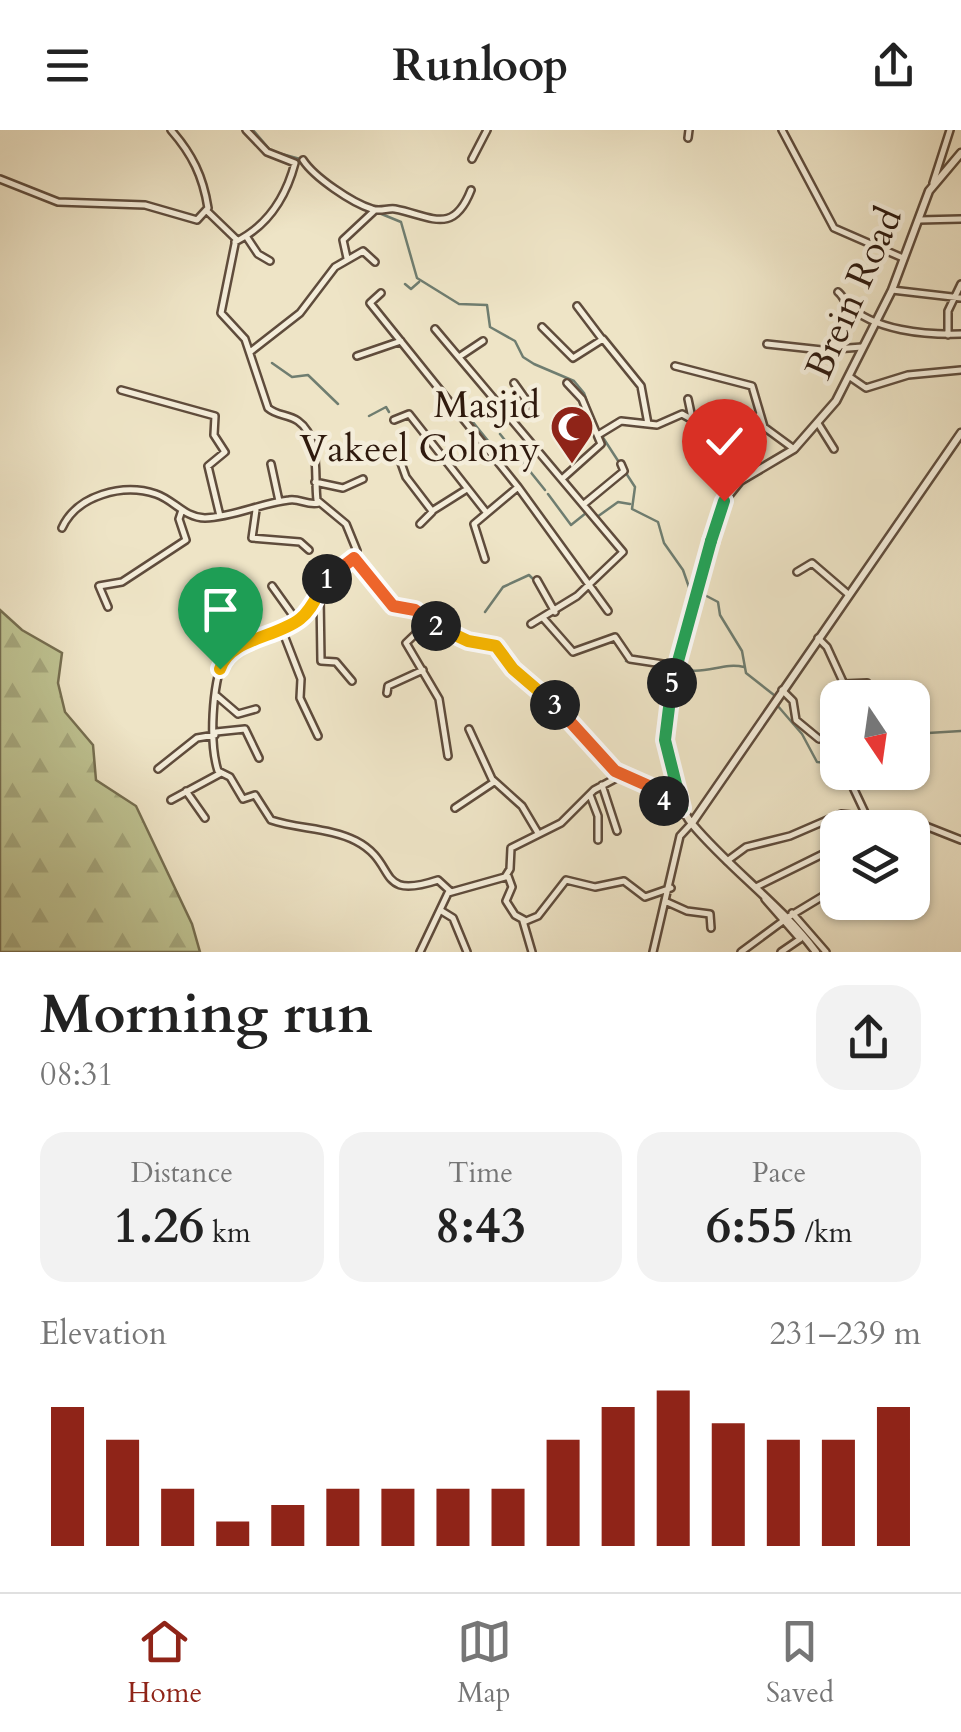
<!DOCTYPE html>
<meta charset="utf-8">
<style>
:root{--surface:#fff;--page:#f2f2f2;--text:#222;--muted:#767676;--line:#e0e0e0;--accent:#8f2418}
body{margin:0;font-family:Cardo,serif;background:var(--page);color:var(--text);height:100vh;display:flex;flex-direction:column;font-size:38px;white-space:nowrap}
*{box-sizing:border-box;margin:0}
p{font-size:32px;color:var(--muted)}
.icon{flex:none;width:55px;height:55px;fill:none;stroke:currentColor;stroke-width:2;stroke-linecap:round;stroke-linejoin:round}
.map{position:relative;height:822px;overflow:hidden}
.details{display:flex;flex-direction:column;background:var(--surface);flex:1}
.details>*{flex:none}
.needle{width:65px;rotate:167deg}
.tools{position:absolute;left:820px;top:550px;display:grid;gap:20px}
.tools a{display:grid;place-items:center;width:110px;height:110px;border-radius:20px;background:var(--surface);box-shadow:0 2px 8px #0004;font-size:50px}
.pin{position:absolute;display:grid;place-items:center;width:85px;height:85px;color:#fff;margin:-102px -42px;border-radius:50% 50% 50% 0;rotate:-45deg;box-shadow:0 0 10px #0007}
.pin .icon{rotate:45deg}
.km{position:absolute;width:50px;height:50px;margin:-25px;border-radius:50%;background:#222;color:#fff;font-size:28px;line-height:50px;text-align:center}
.round{display:grid;place-items:center;flex:none;width:105px;height:105px;border-radius:30px;background:var(--page)}
.headline{display:flex;align-items:center;justify-content:space-between;height:170px;padding:0 40px}
h1{font-size:55px;font-weight:700;line-height:75px}
.metrics{display:grid;grid-template-columns:repeat(3,1fr);gap:15px;height:170px;padding:10px 40px}
.metrics div{display:grid;align-content:center;border-radius:25px;background:var(--page);text-align:center}
.metrics b{font-size:50px;font-weight:700}
.metrics small{font-size:28px;font-weight:400}
.metrics p{font-size:28px}
.chart{height:280px;padding:20px 40px}
.chart p{display:flex;justify-content:space-between}
.chart svg{width:100%;height:180px;margin-top:10px;stroke:var(--accent);stroke-width:6}
header{display:flex;justify-content:space-between;align-items:center;height:130px;padding:0 40px;background:var(--surface);font-size:45px;font-weight:700}
.dock{display:flex;justify-content:space-around;align-items:center;height:140px;border-top:2px solid var(--line);background:var(--surface);font-size:28px;color:var(--muted)}
.dock a{display:grid;justify-items:center;gap:5px}
.dock .on{color:var(--accent)}
.map>svg:first-child{display:block}
.forest{fill:url(#forest-firs);stroke:#766e50;stroke-width:2.5}
.lines{fill:none;stroke-linecap:round;stroke-linejoin:round}
.stream{stroke:#6f7d70;stroke-width:2.5}
.minor-casing{stroke:#5f4c3c;stroke-width:10}
.tertiary-casing{stroke:#5f4c3c;stroke-width:11}
.minor{stroke:#f4edda;stroke-width:5}
.tertiary{stroke:#f4edda;stroke-width:6}
.split-1-casing{stroke:#fff;stroke-width:20}
.split-2-casing{stroke:#fff;stroke-width:20}
.split-3-casing{stroke:#fff;stroke-width:20}
.split-4-casing{stroke:#fff;stroke-width:20}
.split-5-casing{stroke:#fff;stroke-width:20}
.split-6-casing{stroke:#fff;stroke-width:20}
.split-7-casing{stroke:#fff;stroke-width:20}
.split-1{stroke:#f5b400;stroke-width:12}
.split-2{stroke:#f0652b;stroke-width:12}
.split-3{stroke:#f5b400;stroke-width:12}
.split-4{stroke:#f0652b;stroke-width:12}
.split-5{stroke:#22a559;stroke-width:12}
.split-6{stroke:#22a559;stroke-width:12}
.split-7{stroke:#22a559;stroke-width:12}
.labels{text-anchor:middle;dominant-baseline:central;stroke-width:9;stroke-linejoin:round;paint-order:stroke}
.street-label{font-size:38px;fill:#2f1a0e;stroke:#f4edda}
.poi-label{font-size:38px;fill:#2f1a0e;stroke:#f4edda;text-anchor:end}
</style>
<header><svg class="icon" aria-label="menu" viewBox="0 0 24 24"><path d="M4 6h16M4 12h16M4 18h16"/></svg>Runloop<svg class="icon" aria-label="share" viewBox="0 0 24 24"><path d="M12 15V3M7 8l5-5 5 5M5 13v7h14v-7"/></svg></header>
<div class="map">
<svg width="961" height="822" viewBox="0 0 961 822">
<defs>
<pattern id="forest-firs" width="22" height="20" patternUnits="userSpaceOnUse" patternTransform="scale(2.5)"><rect width="22" height="20" fill="#bec291"/><path d="M5 1l3.5 6h-7zM16 11l3.5 6h-7z" fill="#a4a67c"/></pattern>
</defs>
<rect width="100%" height="100%" fill="#eee4c6"/>
<filter id="stains"><feTurbulence type="fractalNoise" baseFrequency=".002" numOctaves="4"/><feColorMatrix values="0 0 0 0 .2 0 0 0 0 .09 0 0 0 0 .02 0 0 0 .5 -.17"/></filter>
<radialGradient id="worn" r=".72"><stop offset=".6" stop-color="#630" stop-opacity="0"/><stop offset="1" stop-color="#630" stop-opacity=".3"/></radialGradient>
<path class="forest" d="M0,480L22,500L62,523L58,553L65,582L93,615L96,650L136,676L192,794L200,822H0Z"/>
<g class="lines">
<path class="stream" d="M253,0L271,21L300,29
M379,83L401,92L417,148L459,174L487,175L490,197L515,211L523,227L534,234L574,251L584,263L594,292
M405,154L411,159L419,152
M272,233L292,247L308,245L338,274
M369,286L386,277L389,282
M472,291L489,312
M600,303L635,357L632,379L658,392L664,413L683,440L691,463
M500,304L545,360
M548,364L571,395L586,383
M591,380L597,387L618,372L630,374
M699,462L718,472L720,485L742,521L746,543L774,565
M485,482L503,457L529,445L535,451
M626,531L643,534
M687,540C708,544 724,532 744,537
M777,575L802,604L817,632L838,634
M912,610L928,603L961,601"/>
<defs>
<path id="minor" d="M782,0L834,98L903,128
M688,8L689,0
M472,29L487,0
M303,30C314,47 352,73 372,79C380,82 387,78 395,79C431,86 453,106 471,60
M0,49L58,72L145,75L197,90L208,78C203,46 192,24 171,0
M933,53L950,0
M207,81L236,109L221,183L245,209L268,278C277,286 288,284 298,291C321,307 314,346 317,370L346,394L357,421L330,444L297,491L248,511L224,527C212,556 209,613 218,641L230,647L243,669L255,665L271,690C298,699 331,698 356,711C399,733 374,771 438,750L450,761
M919,90L961,89
M246,106L258,124L270,131
M235,112C268,96 286,67 295,33L267,22L246,0
M347,128L343,110L374,81
M892,160L961,168
M838,162C842,165 844,170 847,174C874,201 926,205 961,204
M381,163L370,173L518,357L608,481
M577,176L602,209
M542,197L573,228L603,209L641,256L648,294
M435,199L623,422L577,466L531,494
M948,205V181L961,154
M767,214L822,220L862,217
M250,222L300,183L335,137L363,121L375,132
M357,226L401,211
M459,227L483,211
M675,236L752,256L764,297L794,319
M850,247L866,258L908,245L961,240
M121,260L215,286L214,305L225,322L208,336L220,386
M688,269L692,288
M510,287L529,274L514,253
M394,290L409,284L486,382
M819,295L834,319
M598,305L621,291L657,295L682,284L711,300L747,294
M401,333L406,347L432,381L467,359
M271,334L279,371
M563,348L601,314L582,269L567,253
M315,352L343,358L363,349
M728,364L739,307L759,285
M584,374L624,341L621,334
M256,380L252,408L300,412L309,420
M420,394L432,382
M62,398C77,365 123,353 156,364C174,370 185,388 205,388C234,387 261,373 289,370C300,368 307,376 319,373
M354,428L395,477L415,480L464,510L498,518L513,539L549,568L615,641L651,657L669,675L682,678
M485,429L474,394L518,357
M797,442L812,433L848,464
M537,450L555,482
M272,456L297,491
M320,466L321,531L336,532L352,551
M108,477L99,456L122,452L186,410L179,389L182,380
M544,489L573,522L615,507L630,529L676,536
M429,491L406,513L439,569L448,626
M282,500L301,549L300,568L318,606
M818,508L827,517L844,554L867,553L873,568
M782,560L793,571L796,590L819,609
M387,563L388,556L423,540
M217,566L238,584L256,579
M469,599L492,649L522,676L538,703
M216,602L245,599L259,628
M158,639L197,608L215,605
M851,653L867,687
M602,655L617,701
M186,661L205,688
M590,665L598,686V710
M171,670L221,643
M455,678L494,652
M727,731L746,717L790,706L841,684L913,691L961,710
M508,746L512,757L506,771L515,785L526,791L538,786L566,750L595,757L624,751L645,767L671,758
M756,757L831,720
M765,769L800,809L781,822
M667,772L687,781L710,784L711,798
M440,780L453,788L467,822
M792,783L826,822
M785,789L838,757
M523,791L532,822
M420,822L448,763L505,747L510,739L511,718L561,693L594,660L622,645
M653,822L680,706L692,693
M741,822L783,791"/>
<path id="tertiary" d="M692,693L961,303
M816,822C781,775 731,740 693,695C635,624 694,449 724,371L740,351L794,319L836,271L892,160L929,61L961,23"/>
</defs>
<use href="#minor" class="minor-casing"/>
<use href="#tertiary" class="tertiary-casing"/>
<use href="#minor" class="minor"/>
<use href="#tertiary" class="tertiary"/>
</g>
<g class="lines">
<defs>
<path id="split-1" d="M220,539C230,508 276,508 300,489C313,479 318,462 327,449"/>
<path id="split-2" d="M327,449L354,428L393,476L415,480L436,496"/>
<path id="split-3" d="M436,496L468,511L496,516L513,539L555,575"/>
<path id="split-4" d="M555,575L615,641L651,657L664,671"/>
<path id="split-5" d="M664,671L682,678L665,610L672,553"/>
<path id="split-6" d="M672,553L711,411"/>
<path id="split-7" d="M711,411L724,371"/>
</defs>
<use href="#split-1" class="split-1-casing"/>
<use href="#split-2" class="split-2-casing"/>
<use href="#split-3" class="split-3-casing"/>
<use href="#split-4" class="split-4-casing"/>
<use href="#split-5" class="split-5-casing"/>
<use href="#split-6" class="split-6-casing"/>
<use href="#split-7" class="split-7-casing"/>
<use href="#split-1" class="split-1"/>
<use href="#split-2" class="split-2"/>
<use href="#split-3" class="split-3"/>
<use href="#split-4" class="split-4"/>
<use href="#split-5" class="split-5"/>
<use href="#split-6" class="split-6"/>
<use href="#split-7" class="split-7"/>
</g>
<defs>
<symbol id="mosque-pin" viewBox="-11 -11 22 30"><path d="M0 17L-7.5 6A9.5 9.5 0 1 1 7.5 6Z" fill="#8f2418" stroke="#f4edda"/><path d="M3.5-4.9A6 6 0 1 0 3.5 4.9A5 5 0 1 1 3.5-4.9Z" fill="#fff"/></symbol>
</defs>
<g fill-rule="evenodd">
<use href="#mosque-pin" x="547" y="272" width="50" height="68"/>
</g>
<g class="labels">
<g class="street-label">
<text transform="translate(854 163) rotate(-66)">Brein Road</text>
</g>
<g class="poi-label">
<text x="540" y="275">Masjid<tspan x="540" dy="44">Vakeel Colony</tspan></text>
</g>
</g>
<rect width="100%" height="100%" filter="url(#stains)"/>
<rect width="100%" height="100%" fill="url(#worn)"/>
</svg>
<div class="tools">
<a><svg class="needle" viewBox="-14 -14 28 28"><path d="M0-13l5 13h-10z" fill="#e53935"/><path d="M0 13l5-13h-10z" fill="#767676"/></svg></a>
<a><svg class="icon" aria-label="layers" viewBox="0 0 24 24"><path d="M12 4l9 5-9 5-9-5zM3 14l9 5 9-5"/></svg></a>
</div>
<div class="pin" style="left:220px;top:539px;background:#1e9e55"><svg class="icon" aria-label="arrive" viewBox="0 0 24 24"><path d="M6 21V4h12l-3 4 3 4H6"/></svg></div>
<div class="pin" style="left:724px;top:371px;background:#d93025"><svg class="icon" aria-label="check" viewBox="0 0 24 24"><path d="M5 12l5 5 9-10"/></svg></div>
<b class="km" style="left:327px;top:449px">1</b>
<b class="km" style="left:436px;top:496px">2</b>
<b class="km" style="left:555px;top:575px">3</b>
<b class="km" style="left:664px;top:671px">4</b>
<b class="km" style="left:672px;top:553px">5</b>
</div>
<section class="details">
<div class="headline"><div><h1>Morning run</h1><p>08:31</p></div><a class="round"><svg class="icon" aria-label="share" viewBox="0 0 24 24"><path d="M12 15V3M7 8l5-5 5 5M5 13v7h14v-7"/></svg></a></div>
<div class="metrics">
<div><p>Distance</p><b>1.26<small> km</small></b></div>
<div><p>Time</p><b>8:43</b></div>
<div><p>Pace</p><b>6:55<small> /km</small></b></div>
</div>
<div class="chart"><p><span>Elevation</span>231–239 m</p>
<svg viewBox="0 0 160 44" preserveAspectRatio="none"><path d="M5 44V10M15 44V18M25 44V30M35 44V38M45 44V34M55 44V30M65 44V30M75 44V30M85 44V30M95 44V18M105 44V10M115 44V6M125 44V14M135 44V18M145 44V18M155 44V10"/></svg>
</div>
</section>
<nav class="dock">
<a class="on"><svg class="icon" aria-label="home" viewBox="0 0 24 24"><path d="M3 11l9-7 9 7M6 9v11h12V9"/></svg>Home</a>
<a><svg class="icon" aria-label="map" viewBox="0 0 24 24"><path d="M3 6l6-2 6 2 6-2v14l-6 2-6-2-6 2zM9 4v14M15 6v14"/></svg>Map</a>
<a><svg class="icon" aria-label="saved" viewBox="0 0 24 24"><path d="M7 4h10v16l-5-4-5 4z"/></svg>Saved</a>
</nav>
